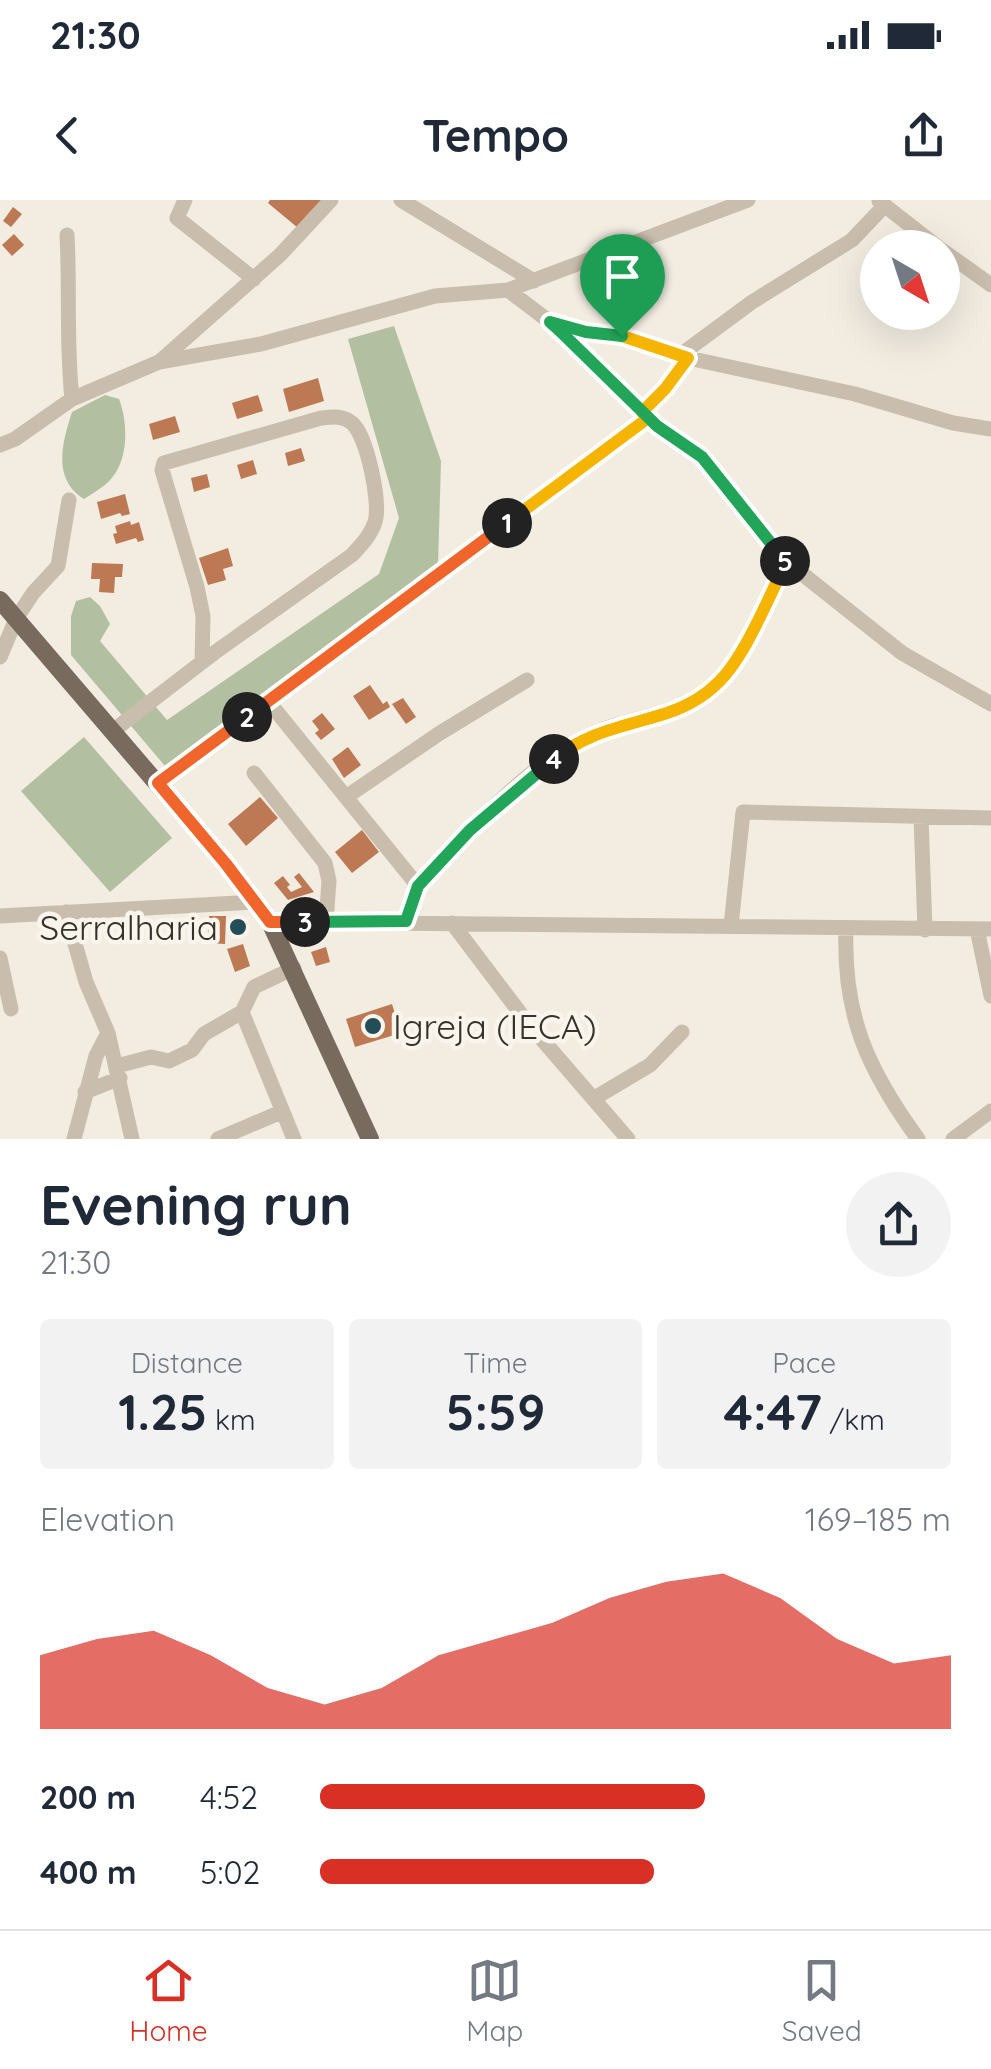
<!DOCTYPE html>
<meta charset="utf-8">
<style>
:root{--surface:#fff;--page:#f2f2f3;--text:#1f2937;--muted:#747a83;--line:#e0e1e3;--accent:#d93025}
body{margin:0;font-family:Quicksand,sans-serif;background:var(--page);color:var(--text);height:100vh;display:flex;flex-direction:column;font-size:38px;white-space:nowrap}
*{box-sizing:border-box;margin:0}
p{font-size:32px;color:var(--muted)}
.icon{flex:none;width:55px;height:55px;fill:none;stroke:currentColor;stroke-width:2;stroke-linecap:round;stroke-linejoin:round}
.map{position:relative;height:939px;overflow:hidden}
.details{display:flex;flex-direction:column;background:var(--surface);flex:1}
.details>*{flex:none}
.needle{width:65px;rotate:141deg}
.fabs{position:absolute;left:860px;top:30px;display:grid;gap:20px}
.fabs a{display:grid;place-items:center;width:100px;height:100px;border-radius:50%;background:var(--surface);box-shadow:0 10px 40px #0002;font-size:50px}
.pin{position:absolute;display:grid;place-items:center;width:85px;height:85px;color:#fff;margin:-102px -42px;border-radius:50% 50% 50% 0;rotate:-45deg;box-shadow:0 0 10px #0007}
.pin .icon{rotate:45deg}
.km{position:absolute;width:50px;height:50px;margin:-25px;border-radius:50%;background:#222;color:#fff;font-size:28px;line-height:50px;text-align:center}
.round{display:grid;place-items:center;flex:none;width:105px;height:105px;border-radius:52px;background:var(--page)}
.head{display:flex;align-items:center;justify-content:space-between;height:170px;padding:0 40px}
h1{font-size:55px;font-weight:800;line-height:75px}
.stats{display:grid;grid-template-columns:repeat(3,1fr);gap:15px;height:170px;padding:10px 40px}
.stats div{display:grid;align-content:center;border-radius:10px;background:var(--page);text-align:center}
.stats b{font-size:50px;font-weight:800}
.stats small{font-size:28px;font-weight:400}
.stats p{font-size:28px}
.chart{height:280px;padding:20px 40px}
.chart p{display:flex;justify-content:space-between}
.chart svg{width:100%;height:180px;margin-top:10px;fill:var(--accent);opacity:.7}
ul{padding:0 40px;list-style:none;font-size:32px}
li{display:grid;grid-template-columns:160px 120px 1fr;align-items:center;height:75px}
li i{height:25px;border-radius:12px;background:var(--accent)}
.status{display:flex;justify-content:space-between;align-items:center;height:70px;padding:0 50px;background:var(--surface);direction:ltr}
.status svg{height:28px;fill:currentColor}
header{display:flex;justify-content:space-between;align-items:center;height:130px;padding:0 40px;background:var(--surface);font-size:45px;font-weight:800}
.dock{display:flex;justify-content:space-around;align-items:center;height:140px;border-top:2px solid var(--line);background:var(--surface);font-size:28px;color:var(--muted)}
.dock a{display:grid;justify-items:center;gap:5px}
.dock .current{color:var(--accent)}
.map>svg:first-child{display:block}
.green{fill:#b2c0a1}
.building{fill:#bd7954}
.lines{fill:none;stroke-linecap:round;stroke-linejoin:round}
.minor{stroke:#c9bdad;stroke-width:15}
.major{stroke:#796a5e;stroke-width:18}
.split-1-casing{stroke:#fff;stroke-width:20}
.split-2-casing{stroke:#fff;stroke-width:20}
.split-3-casing{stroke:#fff;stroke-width:20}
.split-4-casing{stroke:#fff;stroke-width:20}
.split-5-casing{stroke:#fff;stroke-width:20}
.split-6-casing{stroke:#fff;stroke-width:20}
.split-7-casing{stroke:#fff;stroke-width:20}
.split-1{stroke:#f5b400;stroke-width:12}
.split-2{stroke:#f0652b;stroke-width:12}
.split-3{stroke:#f0652b;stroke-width:12}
.split-4{stroke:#22a559;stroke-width:12}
.split-5{stroke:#f5b400;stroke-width:12}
.split-6{stroke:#22a559;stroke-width:12}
.split-7{stroke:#22a559;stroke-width:12}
.poi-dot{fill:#244e57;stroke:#f9f5ed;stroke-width:4}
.labels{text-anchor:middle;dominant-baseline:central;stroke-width:9;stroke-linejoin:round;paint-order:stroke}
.poi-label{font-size:35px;fill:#38312b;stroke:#f9f5ed;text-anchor:end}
</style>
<div class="status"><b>21:30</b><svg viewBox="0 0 49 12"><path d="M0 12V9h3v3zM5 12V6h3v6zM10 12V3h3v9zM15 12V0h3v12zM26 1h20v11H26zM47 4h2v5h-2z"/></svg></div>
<header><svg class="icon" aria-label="back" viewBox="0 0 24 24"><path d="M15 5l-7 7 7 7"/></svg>Tempo<svg class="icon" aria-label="share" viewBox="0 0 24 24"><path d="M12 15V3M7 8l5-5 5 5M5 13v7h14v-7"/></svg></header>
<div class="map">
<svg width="991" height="939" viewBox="0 0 991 939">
<rect width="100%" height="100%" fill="#f2ece1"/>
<path class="green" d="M394,126L441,261L438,366L165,566L71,455V416L76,401L90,397L100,406L110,424L100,441L167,520L379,374L399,318L348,139Z
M105,195L119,199C128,222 129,259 111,279C104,287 93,293 84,299C52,279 62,243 72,212Z
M84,537L172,638L110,692L21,591Z"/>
<path class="building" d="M270,0H322L298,28L268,3Z
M13,7L22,14L11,27L3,21Z
M14,34L24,45L12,56L2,45Z
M318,178L324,201L289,212L283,189Z
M258,195L263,211L237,219L232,203Z
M175,216L180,232L153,240L149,224Z
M301,248L305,261L288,266L285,253Z
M253,260L257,274L241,279L237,265Z
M207,274L210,287L194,292L191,278Z
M125,294L130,314L122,316L120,313L101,319L97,302Z
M130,321L131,325L139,322L144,340L138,342L136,338L116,344L113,334L117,333L115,326Z
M228,348L233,366L223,369L226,380L208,385L199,358Z
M92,363L123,364L122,377H115L114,393L99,392L100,379H91Z
M370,485L383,504L387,501L390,507L369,520L353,496Z
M403,498L416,517L406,524L392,504Z
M322,513L335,529L321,540L315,533L319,530L312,521Z
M348,547L361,565L344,578L332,559Z
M260,597L278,618L246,646L228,624Z
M362,630L379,652L352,673L335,652Z
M299,673L314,692L288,700L274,683L283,676L290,685L287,687L291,692L302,687L294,677Z
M209,716H226L225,744L208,743Z
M243,744L250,766L235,772L227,749Z
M326,747L330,762L316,766L311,752Z
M392,804L401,833L355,847L346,819Z"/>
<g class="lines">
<path class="minor" d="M185,0L177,18L254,79
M401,0L534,81
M879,1L939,48
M67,35C70,90 66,144 72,199
M942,50L991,85
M508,90L550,122L647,142L679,156L855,194L953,223L991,229
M550,122L657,226L702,257L786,361L902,453L991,504
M679,156L752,102L852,40L885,5
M159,162L280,55L331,0
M642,212L665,189L687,158
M0,245L15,239L72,199L159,162L261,144L435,96L508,90L748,0
M0,457L16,419L33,393L58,366L69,300
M268,501L418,686
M113,531C146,505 180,479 214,453L352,355C361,345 371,335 375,322C381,303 367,236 352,223C342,215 332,217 321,218L164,263L162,270L197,387L203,416L202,462
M254,573L325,663L329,681L326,722
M158,583L648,218
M346,597L440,533L527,480
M921,617L925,730
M66,712L86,782L108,833L132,939
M0,716L256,702
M406,721C410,710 412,695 418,685C425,675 436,666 444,657C482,616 544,554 596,532C639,514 685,515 721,481C752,451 769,400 786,361
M270,722L991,729
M452,723L527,822L628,939
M731,726L743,612L991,618
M977,729L991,796
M846,730C843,816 868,870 918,939
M0,758L11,809
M242,812L294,939
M117,866L151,857L169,861L192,850L204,834L242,812L254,787L294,768
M85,892L120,878
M593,899L650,865L682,832
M74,939L96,856L108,833
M218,939L281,912
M953,939L991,911"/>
<path class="major" d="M0,400L226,664L270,722L370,939"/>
</g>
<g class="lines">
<defs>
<path id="split-1" d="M507,323L648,218L642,212L665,189L688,158L622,136"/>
<path id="split-2" d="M247,517L507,323"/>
<path id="split-3" d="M247,517L158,583L226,664L270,722H305"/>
<path id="split-4" d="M305,722L406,721L418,686L470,630L554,559"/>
<path id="split-5" d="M554,559C591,530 624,527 667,513C719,496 738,462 760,417C769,398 779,379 785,361"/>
<path id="split-6" d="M559,130L657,226L702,257L785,361"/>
<path id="split-7" d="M559,130L550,122L586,132L622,136"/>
</defs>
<use href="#split-1" class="split-1-casing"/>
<use href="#split-2" class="split-2-casing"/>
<use href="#split-3" class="split-3-casing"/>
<use href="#split-4" class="split-4-casing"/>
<use href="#split-5" class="split-5-casing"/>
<use href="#split-6" class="split-6-casing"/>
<use href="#split-7" class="split-7-casing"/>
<use href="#split-1" class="split-1"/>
<use href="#split-2" class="split-2"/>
<use href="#split-3" class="split-3"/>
<use href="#split-4" class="split-4"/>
<use href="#split-5" class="split-5"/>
<use href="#split-6" class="split-6"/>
<use href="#split-7" class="split-7"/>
</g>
<g class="poi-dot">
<circle cx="238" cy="727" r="10"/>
<circle cx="373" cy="826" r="10"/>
</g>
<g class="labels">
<g class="poi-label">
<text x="218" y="727">Serralharia</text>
<text x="393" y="826" text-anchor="start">Igreja (IECA)</text>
</g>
</g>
</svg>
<div class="fabs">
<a><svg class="needle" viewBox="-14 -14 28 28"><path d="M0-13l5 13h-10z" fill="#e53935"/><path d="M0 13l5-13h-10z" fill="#747a83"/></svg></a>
</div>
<div class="pin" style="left:622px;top:136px;background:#1e9e55"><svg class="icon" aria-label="arrive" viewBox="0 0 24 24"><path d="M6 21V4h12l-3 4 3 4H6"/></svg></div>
<b class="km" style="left:507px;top:323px">1</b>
<b class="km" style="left:247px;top:517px">2</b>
<b class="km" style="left:305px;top:722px">3</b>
<b class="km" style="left:554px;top:559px">4</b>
<b class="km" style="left:785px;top:361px">5</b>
</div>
<section class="details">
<div class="head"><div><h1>Evening run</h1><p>21:30</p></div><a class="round"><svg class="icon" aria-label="share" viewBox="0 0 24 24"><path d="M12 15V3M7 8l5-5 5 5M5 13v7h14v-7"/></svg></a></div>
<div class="stats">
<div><p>Distance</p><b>1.25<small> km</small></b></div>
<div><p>Time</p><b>5:59</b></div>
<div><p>Pace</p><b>4:47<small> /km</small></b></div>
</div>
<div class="chart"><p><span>Elevation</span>169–185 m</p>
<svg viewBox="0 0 160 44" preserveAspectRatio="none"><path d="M0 44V26L10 22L20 20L30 26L40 34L50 38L60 34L70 26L80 22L90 18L100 12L110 8L120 6L130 12L140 22L150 28L160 26V44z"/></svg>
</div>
<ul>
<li><b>200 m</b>4:52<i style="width:61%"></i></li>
<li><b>400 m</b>5:02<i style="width:53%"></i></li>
</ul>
</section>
<nav class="dock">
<a class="current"><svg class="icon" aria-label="home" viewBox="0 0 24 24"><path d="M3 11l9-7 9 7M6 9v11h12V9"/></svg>Home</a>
<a><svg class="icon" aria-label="map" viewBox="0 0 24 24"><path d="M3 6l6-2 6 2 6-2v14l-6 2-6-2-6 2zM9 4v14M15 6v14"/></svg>Map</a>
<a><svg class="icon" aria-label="saved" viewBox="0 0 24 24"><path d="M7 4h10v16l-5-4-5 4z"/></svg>Saved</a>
</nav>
